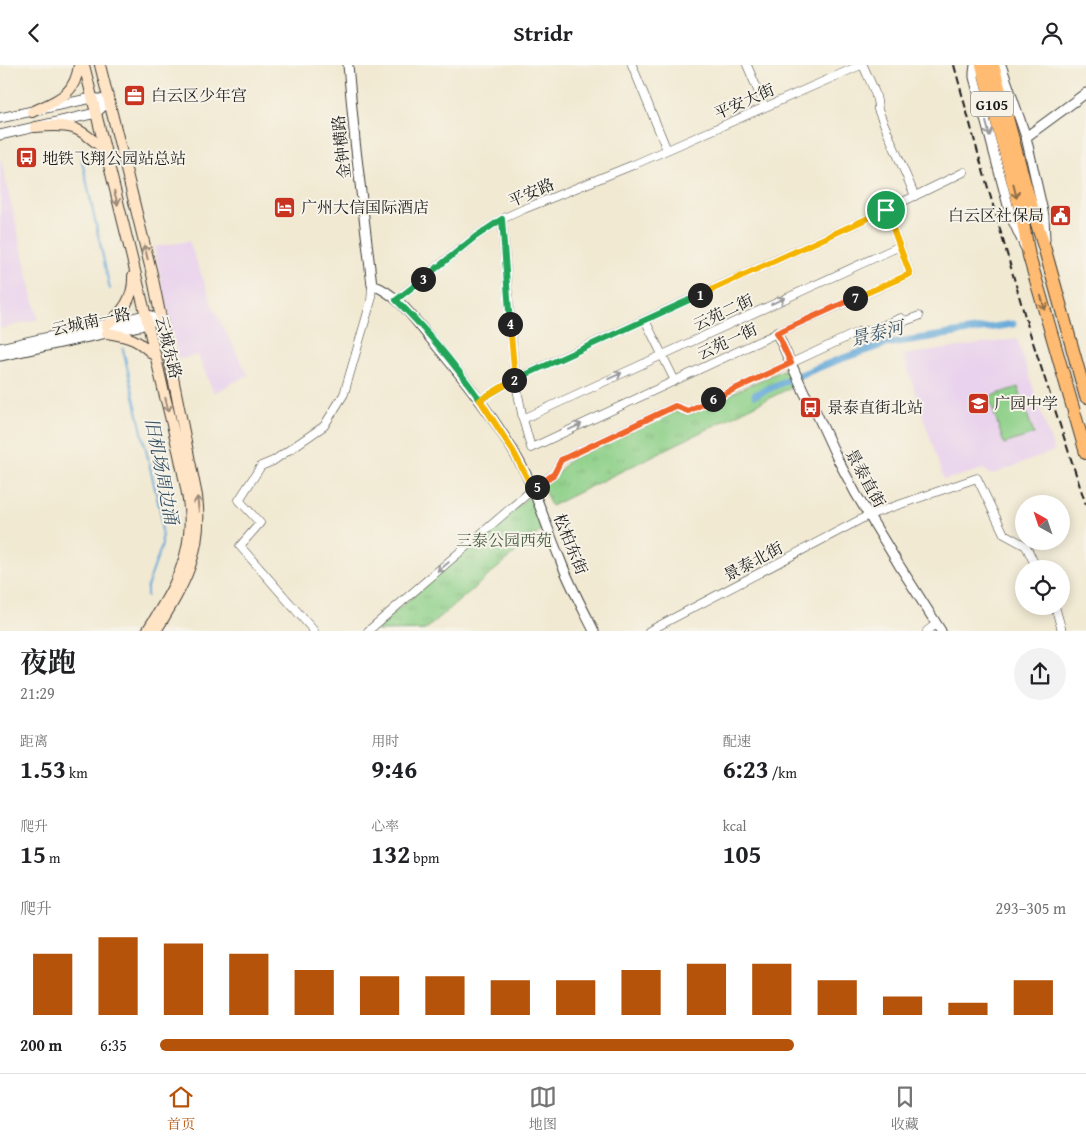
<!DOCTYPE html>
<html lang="zh">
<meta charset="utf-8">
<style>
:root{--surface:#fff;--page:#f2f2f2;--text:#202124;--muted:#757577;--line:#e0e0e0;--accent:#b45309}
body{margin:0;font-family:"Gentium Book Plus","Noto Serif SC",serif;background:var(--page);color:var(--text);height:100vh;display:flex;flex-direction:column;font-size:19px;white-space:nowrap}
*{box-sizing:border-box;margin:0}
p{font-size:16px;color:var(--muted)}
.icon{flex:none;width:28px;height:28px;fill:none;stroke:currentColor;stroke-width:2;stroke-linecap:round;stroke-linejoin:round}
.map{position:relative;height:566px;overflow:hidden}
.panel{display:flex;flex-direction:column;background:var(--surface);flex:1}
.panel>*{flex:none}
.needle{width:32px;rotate:320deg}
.buttons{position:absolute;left:1015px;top:430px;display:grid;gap:10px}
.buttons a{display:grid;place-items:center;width:55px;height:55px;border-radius:50%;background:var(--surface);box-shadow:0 2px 12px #0003;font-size:25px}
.pin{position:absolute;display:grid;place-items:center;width:42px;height:42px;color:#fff;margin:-21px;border:2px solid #fff;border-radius:50%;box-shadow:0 1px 5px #0007}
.km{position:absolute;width:25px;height:25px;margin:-12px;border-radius:50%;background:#222;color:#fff;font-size:14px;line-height:25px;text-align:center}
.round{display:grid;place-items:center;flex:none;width:52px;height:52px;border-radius:26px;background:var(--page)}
.head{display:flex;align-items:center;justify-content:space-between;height:85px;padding:0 20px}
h1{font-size:28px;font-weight:700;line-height:38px}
.figures{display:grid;grid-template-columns:repeat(3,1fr);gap:8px;height:85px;padding:5px 20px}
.figures div{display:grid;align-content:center}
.figures b{font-size:25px;font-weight:700}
.figures small{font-size:14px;font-weight:400}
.figures p{font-size:14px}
.chart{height:140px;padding:10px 20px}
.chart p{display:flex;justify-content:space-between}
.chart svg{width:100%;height:90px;margin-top:5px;stroke:var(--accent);stroke-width:6}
ul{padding:0 20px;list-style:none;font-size:16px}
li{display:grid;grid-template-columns:80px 60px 1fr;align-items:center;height:38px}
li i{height:12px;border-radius:6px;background:var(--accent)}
header{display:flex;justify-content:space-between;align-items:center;height:65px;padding:0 20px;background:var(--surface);font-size:22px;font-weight:700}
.menu{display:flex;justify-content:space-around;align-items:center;height:70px;border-top:1px solid var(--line);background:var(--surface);font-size:14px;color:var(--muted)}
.menu a{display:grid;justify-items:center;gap:2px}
.menu .selected{color:var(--accent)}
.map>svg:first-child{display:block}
.built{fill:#e9d2ed}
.park{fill:url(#park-tufts);stroke:#557652}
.pitch{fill:#8ed089;stroke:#557652}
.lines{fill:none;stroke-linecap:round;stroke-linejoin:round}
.stream{stroke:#63a8d9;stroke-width:2}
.canal{stroke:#63a8d9;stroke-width:7}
.minor-casing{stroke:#3c3b37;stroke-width:9}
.tertiary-casing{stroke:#3c3b37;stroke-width:11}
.secondary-casing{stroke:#3c3b37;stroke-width:12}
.trunk-casing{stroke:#3c3b37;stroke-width:14}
.minor{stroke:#fff;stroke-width:8}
.tertiary{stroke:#fff;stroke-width:9}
.secondary{stroke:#ffe4c6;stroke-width:10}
.trunk{stroke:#ffbb71;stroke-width:12}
.rail{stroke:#1c1c1c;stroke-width:2;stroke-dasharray:8 4;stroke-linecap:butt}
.oneway{stroke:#999}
.oneway2{stroke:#8e6c46}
.oneway3{stroke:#998a7a}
.split-1-casing{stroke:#fff;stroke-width:10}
.split-2-casing{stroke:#fff;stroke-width:10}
.split-3-casing{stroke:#fff;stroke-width:10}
.split-4-casing{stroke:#fff;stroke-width:10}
.split-5-casing{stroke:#fff;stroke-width:10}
.split-6-casing{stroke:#fff;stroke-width:10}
.split-7-casing{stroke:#fff;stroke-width:10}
.split-8-casing{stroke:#fff;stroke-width:10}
.split-1{stroke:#f5b400;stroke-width:6}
.split-2{stroke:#22a559;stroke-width:6}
.split-3{stroke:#22a559;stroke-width:6}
.split-4{stroke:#22a559;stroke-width:6}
.split-5{stroke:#f5b400;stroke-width:6}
.split-6{stroke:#f0652b;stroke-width:6}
.split-7{stroke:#f0652b;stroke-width:6}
.split-8{stroke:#f5b400;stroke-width:6}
.labels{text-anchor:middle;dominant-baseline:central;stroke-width:4;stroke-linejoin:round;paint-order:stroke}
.shield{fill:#f7f3e8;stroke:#5e5c59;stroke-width:1}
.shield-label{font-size:15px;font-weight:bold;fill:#1c1c1c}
.poi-label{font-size:16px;fill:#1c1c1c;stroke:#f7f3e8;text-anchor:start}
.street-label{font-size:16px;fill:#1c1c1c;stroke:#f7f3e8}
.park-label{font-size:16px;fill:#445b42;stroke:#f7f3e8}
.water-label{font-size:18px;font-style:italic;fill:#385468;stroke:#f7f3e8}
</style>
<header><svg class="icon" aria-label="back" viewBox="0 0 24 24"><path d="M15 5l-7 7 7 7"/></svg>Stridr<svg class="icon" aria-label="person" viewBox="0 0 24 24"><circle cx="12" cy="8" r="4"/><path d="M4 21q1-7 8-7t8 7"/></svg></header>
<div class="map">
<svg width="1086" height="566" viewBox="0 0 1086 566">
<defs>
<pattern id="park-tufts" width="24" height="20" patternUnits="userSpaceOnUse" patternTransform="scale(1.25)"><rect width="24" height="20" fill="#8ed089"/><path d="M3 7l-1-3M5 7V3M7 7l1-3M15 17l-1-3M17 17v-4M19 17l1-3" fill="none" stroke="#7ab276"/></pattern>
</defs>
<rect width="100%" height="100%" fill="#f7f3e8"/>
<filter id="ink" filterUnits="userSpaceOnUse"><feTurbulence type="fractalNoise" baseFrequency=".02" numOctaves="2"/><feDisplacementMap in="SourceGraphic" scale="10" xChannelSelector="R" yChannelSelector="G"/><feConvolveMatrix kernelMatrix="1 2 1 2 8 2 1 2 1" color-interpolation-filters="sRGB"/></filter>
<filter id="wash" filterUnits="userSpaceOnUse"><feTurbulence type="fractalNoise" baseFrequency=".0096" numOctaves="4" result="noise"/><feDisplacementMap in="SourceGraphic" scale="20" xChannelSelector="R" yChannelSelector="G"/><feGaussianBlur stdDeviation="1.12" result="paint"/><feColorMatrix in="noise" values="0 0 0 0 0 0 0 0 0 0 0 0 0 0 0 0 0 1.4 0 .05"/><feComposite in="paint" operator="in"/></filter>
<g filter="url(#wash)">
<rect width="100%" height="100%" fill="#f1e9d2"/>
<path class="built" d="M0,91L38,254L0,264Z
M189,176L214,244L248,310L214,328L198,290L178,294L154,182Z
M1017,274L1054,386L991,410L983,404L944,415L903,290Z"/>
<path class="park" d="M787,303L796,320L551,441L542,420L555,411L570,394L674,346L688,348Z
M530,431L544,463L425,565L378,566L376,563Z"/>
<path class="pitch" d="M1018,322L1034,369L1004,379L989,332Z"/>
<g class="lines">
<path class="stream" d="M81,91L110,224
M123,284L161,450L162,480L147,522V531"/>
<path class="canal" d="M755,330L790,314L835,296L885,279L1013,259"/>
</g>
</g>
<g filter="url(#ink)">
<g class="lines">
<defs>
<path id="minor" d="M632,0L667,85
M747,0L765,42
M863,0C869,15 878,29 878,45L915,131
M502,154L515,314L523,354L531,383L777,268L910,209L886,145
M396,235L475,172L502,154L524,144L633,100L861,0
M645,255L675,316
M480,335L515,314L886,145L964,107
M523,354L900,181
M1055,541L1062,566
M314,566L240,481L260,458L239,435L261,401L273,396L324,361L344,329L371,236L372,220
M368,566L533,424L554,409L561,395L675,341L688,346L858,267L872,265L901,253L905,256L919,251
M649,566L869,450L977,413L1004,469L1026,481L1037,504
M927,566L936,559"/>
<path id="tertiary" d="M348,0L355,76L372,220C397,228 414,254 430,273C466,316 500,359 526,409C539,436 548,466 560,494C569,518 582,542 594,566
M975,0L974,8V12L1009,144L1013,156L1025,182
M1001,0L1026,72L1044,151L1045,175
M0,53L92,33L109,36
M0,70L96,48L109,36
M1026,72L1086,28
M777,268L805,329L815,345L838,395L856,429L899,500L941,566
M0,283L146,250L151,251
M0,291L148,259L161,251"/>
<path id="secondary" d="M84,0C111,109 139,218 164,328C170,350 175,372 180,394C185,419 192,444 189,469C186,505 166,536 147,566
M100,0L152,209L197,431C204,487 184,520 156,566
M32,47C57,35 75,31 79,0
M35,62C70,59 78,60 104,85
M106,260C123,248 134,232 133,211
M107,268C132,272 138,275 156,292"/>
<path id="trunk" d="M982,0L1021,147L1029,191L1086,388
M993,0L1026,123L1045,185L1086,332"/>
</defs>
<use href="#minor" class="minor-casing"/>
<use href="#tertiary" class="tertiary-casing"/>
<use href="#secondary" class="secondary-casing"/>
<use href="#trunk" class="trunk-casing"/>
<use href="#minor" class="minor"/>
<use href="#tertiary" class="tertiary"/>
<use href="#secondary" class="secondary"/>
<use href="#trunk" class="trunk"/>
<path class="rail" d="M954,0L978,88L1028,262L1086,440"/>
</g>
<defs><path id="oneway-shaft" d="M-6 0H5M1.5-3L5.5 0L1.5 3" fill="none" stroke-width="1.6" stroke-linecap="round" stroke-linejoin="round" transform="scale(1.25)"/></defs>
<g class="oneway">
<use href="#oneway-shaft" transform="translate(988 64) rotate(75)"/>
<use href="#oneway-shaft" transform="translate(778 236) rotate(-25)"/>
<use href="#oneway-shaft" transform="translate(615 311) rotate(-25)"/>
<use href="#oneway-shaft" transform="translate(575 362) rotate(-25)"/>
<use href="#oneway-shaft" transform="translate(443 502) rotate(140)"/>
</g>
<g class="oneway2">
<use href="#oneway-shaft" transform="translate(1015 126) rotate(76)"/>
<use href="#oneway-shaft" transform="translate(1043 238) rotate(74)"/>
</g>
<g class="oneway3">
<use href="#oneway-shaft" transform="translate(116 133) rotate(76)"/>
<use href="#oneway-shaft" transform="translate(146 187) rotate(-103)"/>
<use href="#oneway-shaft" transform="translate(167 340) rotate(77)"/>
<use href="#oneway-shaft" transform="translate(198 439) rotate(-97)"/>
</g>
</g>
<g class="lines" filter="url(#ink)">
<defs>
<path id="split-1" d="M700,230L886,145"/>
<path id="split-2" d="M514,315L700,230"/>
<path id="split-3" d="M423,214L396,235C427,265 455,300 480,335L514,315"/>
<path id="split-4" d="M423,214L475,172L502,154L510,259"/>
<path id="split-5" d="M510,259L515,314L480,335L513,386L533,424L537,422"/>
<path id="split-6" d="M537,422L554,409L561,395L675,341L688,346L713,334"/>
<path id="split-7" d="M713,334L791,298L777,268L855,233"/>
<path id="split-8" d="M855,233L910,209L886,145"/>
</defs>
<use href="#split-1" class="split-1-casing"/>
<use href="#split-2" class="split-2-casing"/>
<use href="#split-3" class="split-3-casing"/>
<use href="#split-4" class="split-4-casing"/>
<use href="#split-5" class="split-5-casing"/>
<use href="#split-6" class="split-6-casing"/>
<use href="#split-7" class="split-7-casing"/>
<use href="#split-8" class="split-8-casing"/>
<use href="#split-1" class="split-1"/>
<use href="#split-2" class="split-2"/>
<use href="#split-3" class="split-3"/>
<use href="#split-4" class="split-4"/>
<use href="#split-5" class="split-5"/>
<use href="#split-6" class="split-6"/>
<use href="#split-7" class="split-7"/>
<use href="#split-8" class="split-8"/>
</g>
<defs>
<symbol id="office-square" viewBox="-11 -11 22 22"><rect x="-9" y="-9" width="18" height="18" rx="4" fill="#c8321e" stroke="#f7f3e8"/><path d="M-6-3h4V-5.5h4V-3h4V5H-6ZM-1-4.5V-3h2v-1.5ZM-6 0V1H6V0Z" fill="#fff"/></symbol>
<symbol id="bus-square" viewBox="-11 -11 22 22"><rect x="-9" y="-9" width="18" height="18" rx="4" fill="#c8321e" stroke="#f7f3e8"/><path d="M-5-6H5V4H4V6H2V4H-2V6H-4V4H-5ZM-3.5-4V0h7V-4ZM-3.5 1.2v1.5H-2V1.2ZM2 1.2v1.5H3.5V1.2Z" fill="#fff"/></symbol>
<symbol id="hotel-square" viewBox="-11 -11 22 22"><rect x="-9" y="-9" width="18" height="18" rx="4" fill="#c8321e" stroke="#f7f3e8"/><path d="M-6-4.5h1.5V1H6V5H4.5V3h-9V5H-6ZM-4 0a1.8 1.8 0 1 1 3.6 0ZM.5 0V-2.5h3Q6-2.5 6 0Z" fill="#fff"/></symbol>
<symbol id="civic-square" viewBox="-11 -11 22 22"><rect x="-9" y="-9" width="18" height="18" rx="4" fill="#c8321e" stroke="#f7f3e8"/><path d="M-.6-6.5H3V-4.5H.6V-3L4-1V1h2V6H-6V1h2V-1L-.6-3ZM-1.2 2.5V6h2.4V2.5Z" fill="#fff"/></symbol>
<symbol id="school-square" viewBox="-11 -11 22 22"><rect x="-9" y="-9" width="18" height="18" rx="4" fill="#c8321e" stroke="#f7f3e8"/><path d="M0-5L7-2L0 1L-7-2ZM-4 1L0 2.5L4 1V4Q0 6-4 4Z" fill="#fff"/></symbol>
</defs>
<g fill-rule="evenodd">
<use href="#office-square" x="122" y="18" width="25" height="25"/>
<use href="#bus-square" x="14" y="80" width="25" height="25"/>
<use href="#hotel-square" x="272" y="130" width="25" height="25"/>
<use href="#civic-square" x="1048" y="138" width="25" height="25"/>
<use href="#school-square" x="966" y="326" width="25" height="25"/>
<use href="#bus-square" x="798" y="330" width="25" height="25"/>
</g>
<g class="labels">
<rect class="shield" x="971" y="26.5" width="42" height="25" rx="4"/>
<g class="shield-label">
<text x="992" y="39">G105</text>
</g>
<g class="poi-label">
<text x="151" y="30">白云区少年宫</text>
<text x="42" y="93">地铁飞翔公园站总站</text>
<text x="301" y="142">广州大信国际酒店</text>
<text x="1044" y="150" text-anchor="end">白云区社保局</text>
<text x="994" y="338">广园中学</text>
<text x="827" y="342">景泰直街北站</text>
</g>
<g class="street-label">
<text transform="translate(744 36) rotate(-24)">平安大街</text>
<text transform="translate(341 82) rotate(-96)">金钟横路</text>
<text transform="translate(531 127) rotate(-23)">平安路</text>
<text transform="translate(723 247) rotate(-25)">云苑二街</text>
<text transform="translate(91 256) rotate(-12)">云城南一路</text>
<text transform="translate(727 276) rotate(-25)">云苑一街</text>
<text transform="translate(169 282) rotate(76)">云城东路</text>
<text transform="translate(866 413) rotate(61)">景泰直街</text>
<text transform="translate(571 479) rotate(68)">松柏东街</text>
<text transform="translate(753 496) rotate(-28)">景泰北街</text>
</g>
<g class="park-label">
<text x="504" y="475">三泰公园西苑</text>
</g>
<g class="water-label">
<text transform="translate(877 268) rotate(-14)">景泰河</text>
<text transform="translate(162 406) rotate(79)">旧机场周边涌</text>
</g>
</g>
</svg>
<div class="buttons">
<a><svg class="needle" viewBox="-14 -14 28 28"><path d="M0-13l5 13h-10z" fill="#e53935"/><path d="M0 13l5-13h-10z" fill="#757577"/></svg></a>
<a><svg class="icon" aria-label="locate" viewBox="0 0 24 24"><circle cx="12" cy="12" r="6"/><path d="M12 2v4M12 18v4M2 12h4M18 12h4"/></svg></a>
</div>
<div class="pin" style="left:886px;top:145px;background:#1e9e55"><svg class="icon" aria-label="arrive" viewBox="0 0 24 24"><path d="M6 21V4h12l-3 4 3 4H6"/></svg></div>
<b class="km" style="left:700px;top:230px">1</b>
<b class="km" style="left:514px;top:315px">2</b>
<b class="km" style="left:423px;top:214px">3</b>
<b class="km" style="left:510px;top:259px">4</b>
<b class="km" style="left:537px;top:422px">5</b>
<b class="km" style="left:713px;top:334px">6</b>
<b class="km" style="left:855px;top:233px">7</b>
</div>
<section class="panel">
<div class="head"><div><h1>夜跑</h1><p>21:29</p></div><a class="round"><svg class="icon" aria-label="share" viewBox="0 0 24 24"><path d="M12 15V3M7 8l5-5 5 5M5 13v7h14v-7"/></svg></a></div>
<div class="figures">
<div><p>距离</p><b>1.53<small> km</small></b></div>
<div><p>用时</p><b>9:46</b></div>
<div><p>配速</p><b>6:23<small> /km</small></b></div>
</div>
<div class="figures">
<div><p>爬升</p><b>15<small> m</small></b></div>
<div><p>心率</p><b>132<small> bpm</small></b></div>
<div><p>kcal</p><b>105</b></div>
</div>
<div class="chart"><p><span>爬升</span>293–305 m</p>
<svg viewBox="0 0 160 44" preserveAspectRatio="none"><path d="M5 44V14M15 44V6M25 44V9M35 44V14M45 44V22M55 44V25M65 44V25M75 44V27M85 44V27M95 44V22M105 44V19M115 44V19M125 44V27M135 44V35M145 44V38M155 44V27"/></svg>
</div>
<ul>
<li><b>200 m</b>6:35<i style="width:70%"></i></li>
</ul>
</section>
<nav class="menu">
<a class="selected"><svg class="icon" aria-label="home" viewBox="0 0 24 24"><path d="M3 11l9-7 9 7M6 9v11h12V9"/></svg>首页</a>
<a><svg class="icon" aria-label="map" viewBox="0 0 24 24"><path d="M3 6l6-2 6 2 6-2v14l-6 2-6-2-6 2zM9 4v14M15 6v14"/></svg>地图</a>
<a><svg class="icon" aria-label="saved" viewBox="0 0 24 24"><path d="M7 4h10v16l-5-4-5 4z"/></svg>收藏</a>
</nav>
